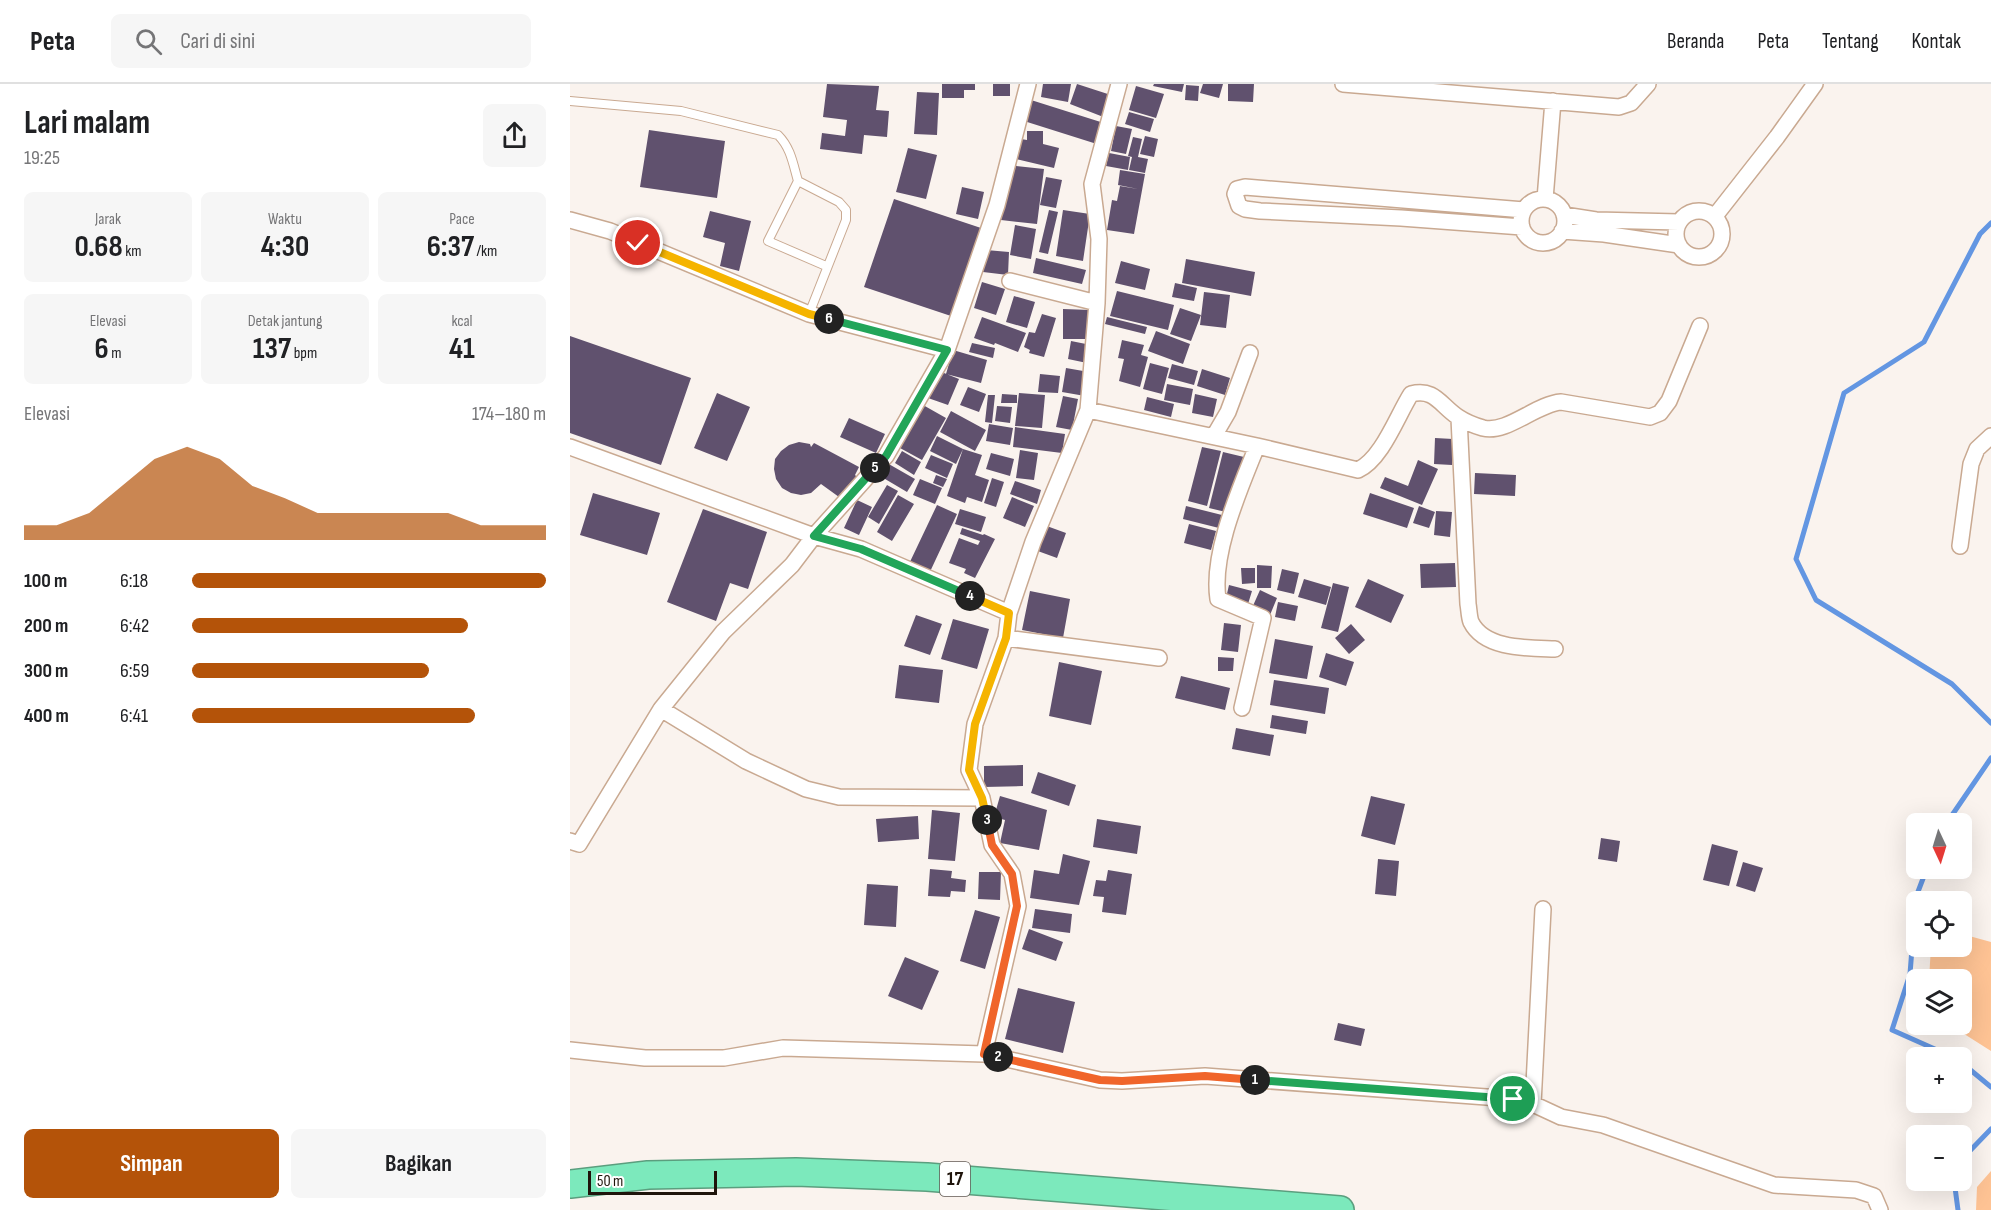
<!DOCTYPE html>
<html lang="id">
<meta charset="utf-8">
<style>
:root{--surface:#fff;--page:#f6f6f6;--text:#202124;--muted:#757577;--line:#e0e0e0;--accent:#b45309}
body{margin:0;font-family:"Sofia Sans Condensed",sans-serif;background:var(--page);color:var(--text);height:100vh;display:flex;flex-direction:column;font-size:22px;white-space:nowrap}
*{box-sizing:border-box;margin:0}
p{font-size:20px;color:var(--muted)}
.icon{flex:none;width:33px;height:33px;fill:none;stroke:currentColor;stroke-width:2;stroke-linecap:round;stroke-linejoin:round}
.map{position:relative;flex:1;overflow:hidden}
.panel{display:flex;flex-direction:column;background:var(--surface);width:570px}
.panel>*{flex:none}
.needle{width:39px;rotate:176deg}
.controls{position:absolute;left:1336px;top:729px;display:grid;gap:12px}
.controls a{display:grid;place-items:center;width:66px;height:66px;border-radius:9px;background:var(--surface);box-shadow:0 6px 24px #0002;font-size:30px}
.scale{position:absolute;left:18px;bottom:15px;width:129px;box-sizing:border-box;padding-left:6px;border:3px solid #1f140b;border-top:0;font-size:16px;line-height:21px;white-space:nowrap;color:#1f140b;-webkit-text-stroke:4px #fff;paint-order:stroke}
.pin{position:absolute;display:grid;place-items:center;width:51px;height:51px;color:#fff;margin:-26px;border:3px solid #fff;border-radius:50%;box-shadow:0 2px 6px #0007}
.km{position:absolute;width:30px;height:30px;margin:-15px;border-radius:50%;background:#222;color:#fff;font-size:16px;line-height:30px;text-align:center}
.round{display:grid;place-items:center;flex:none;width:63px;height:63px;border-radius:9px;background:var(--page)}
.summary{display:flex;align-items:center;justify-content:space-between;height:102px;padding:0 24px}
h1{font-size:33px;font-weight:700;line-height:45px}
.metrics{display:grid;grid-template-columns:repeat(3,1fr);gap:9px;height:102px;padding:6px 24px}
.metrics div{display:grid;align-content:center;border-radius:9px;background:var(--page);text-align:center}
.metrics b{font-size:30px;font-weight:700}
.metrics small{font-size:16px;font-weight:400}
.metrics p{font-size:16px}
.chart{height:168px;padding:12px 24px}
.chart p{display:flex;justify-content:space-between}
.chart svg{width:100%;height:108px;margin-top:6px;fill:var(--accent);opacity:.7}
.cta{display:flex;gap:12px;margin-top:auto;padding:12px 24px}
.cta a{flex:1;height:69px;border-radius:9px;background:var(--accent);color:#fff;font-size:24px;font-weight:700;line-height:69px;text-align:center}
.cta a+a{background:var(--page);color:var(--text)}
ul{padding:0 24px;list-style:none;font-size:20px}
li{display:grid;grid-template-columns:96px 72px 1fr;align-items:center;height:45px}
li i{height:15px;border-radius:8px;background:var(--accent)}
header{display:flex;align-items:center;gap:36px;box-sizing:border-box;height:84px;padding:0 30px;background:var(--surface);border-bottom:2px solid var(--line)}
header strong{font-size:28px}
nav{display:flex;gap:33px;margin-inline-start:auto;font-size:21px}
.search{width:420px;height:54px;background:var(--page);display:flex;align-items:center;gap:15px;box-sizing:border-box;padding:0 21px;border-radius:9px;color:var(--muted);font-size:22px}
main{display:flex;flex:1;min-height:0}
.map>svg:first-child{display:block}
.green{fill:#fec394}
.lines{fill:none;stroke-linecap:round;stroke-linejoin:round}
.stream{stroke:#6396e2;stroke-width:5}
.building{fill:#60516e}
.service-casing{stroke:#c9a991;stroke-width:10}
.minor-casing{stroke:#c9a991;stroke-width:18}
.motorway-casing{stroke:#5b9e7e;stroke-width:30}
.service{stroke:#fff;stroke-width:8}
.minor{stroke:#fff;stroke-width:15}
.motorway{stroke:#7ce9bc;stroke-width:27}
.split-1-casing{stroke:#fff;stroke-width:12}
.split-2-casing{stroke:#fff;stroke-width:12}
.split-3-casing{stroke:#fff;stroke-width:12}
.split-4-casing{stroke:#fff;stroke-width:12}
.split-5-casing{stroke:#fff;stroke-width:12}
.split-6-casing{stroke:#fff;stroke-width:12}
.split-7-casing{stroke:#fff;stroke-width:12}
.split-1{stroke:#22a559;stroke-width:8}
.split-2{stroke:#f0652b;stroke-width:8}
.split-3{stroke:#f0652b;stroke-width:8}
.split-4{stroke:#f5b400;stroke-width:8}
.split-5{stroke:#22a559;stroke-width:8}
.split-6{stroke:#22a559;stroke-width:8}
.split-7{stroke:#f5b400;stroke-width:8}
.labels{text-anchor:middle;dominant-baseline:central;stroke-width:6;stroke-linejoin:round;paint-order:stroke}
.shield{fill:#fff;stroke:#625a54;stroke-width:1.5}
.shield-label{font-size:20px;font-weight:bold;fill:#1f140b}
</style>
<header>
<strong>Peta</strong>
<div class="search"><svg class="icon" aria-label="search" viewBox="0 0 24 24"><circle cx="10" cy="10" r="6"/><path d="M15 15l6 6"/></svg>Cari di sini</div>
<nav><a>Beranda</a><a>Peta</a><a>Tentang</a><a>Kontak</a></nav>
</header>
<main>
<section class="panel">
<div class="summary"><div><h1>Lari malam</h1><p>19:25</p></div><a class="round"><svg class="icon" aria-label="share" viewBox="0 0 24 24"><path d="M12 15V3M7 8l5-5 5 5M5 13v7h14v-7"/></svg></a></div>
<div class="metrics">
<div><p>Jarak</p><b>0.68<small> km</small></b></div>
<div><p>Waktu</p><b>4:30</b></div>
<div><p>Pace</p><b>6:37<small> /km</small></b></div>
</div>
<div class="metrics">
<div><p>Elevasi</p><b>6<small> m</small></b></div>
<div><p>Detak jantung</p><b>137<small> bpm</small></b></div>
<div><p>kcal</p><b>41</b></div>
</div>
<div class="chart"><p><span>Elevasi</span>174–180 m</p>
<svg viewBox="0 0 160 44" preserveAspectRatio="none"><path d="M0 44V38L10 38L20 33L30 22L40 11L50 6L60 11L70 22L80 27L90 33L100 33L110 33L120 33L130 33L140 38L150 38L160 38V44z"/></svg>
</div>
<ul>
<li><b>100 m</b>6:18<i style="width:100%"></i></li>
<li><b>200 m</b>6:42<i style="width:78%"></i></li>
<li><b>300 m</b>6:59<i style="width:67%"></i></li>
<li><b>400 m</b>6:41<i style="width:80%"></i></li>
</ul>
<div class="cta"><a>Simpan</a><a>Bagikan</a></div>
</section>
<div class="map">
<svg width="1421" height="1126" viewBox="0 0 1421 1126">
<rect width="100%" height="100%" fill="#faf3ee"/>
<path class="green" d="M1392,850L1421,858V967L1380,941L1392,940V896L1359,895L1361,863L1392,862Z
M1421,1087V1126H1406L1407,1103Z"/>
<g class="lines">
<path class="stream" d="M1421,139L1410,150L1354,258L1274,309L1226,475L1246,516L1382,600L1421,639
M1376,740L1421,674
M1357,784L1346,813L1340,890L1322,946L1385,974
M1392,979L1421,1003
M1392,1075L1421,1045
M1384,1096L1388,1126"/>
</g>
<path class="building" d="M257,0L309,2L306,26L319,27L317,53L294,51L292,70L250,65L252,49L275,52L277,36L253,33Z
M372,0H405V6H394V14H372Z
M423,0H440V12H423Z
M473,0H501L498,18L471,13Z
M507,0L544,12L536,34L500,20Z
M584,0H614L612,8L583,2Z
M633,0H653L649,14L630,9Z
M658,0H684L683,18L658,17Z
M616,1L629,2L628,17L615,16Z
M566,2L594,10L586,34L559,26Z
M347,8L369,9L367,51L344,50Z
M461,16L537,40L530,61L454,37Z
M559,28L584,35L580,48L555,40Z
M546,42L562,45L556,70L541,67Z
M79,46L155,57L147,114L70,103Z
M457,47H473V60L489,64L484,84L446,75L451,55L457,56Z
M575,52L588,55L584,73L570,70Z
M563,53L572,55L568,73L578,75L575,89L559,86L562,73L558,72Z
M338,64L367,71L356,115L326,108Z
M539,69L560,73L558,86L536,82Z
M438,81L474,85L467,140L431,136Z
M550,86L575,90L564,150L537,146L542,116L547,117L550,102L568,105L548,101Z
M476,93L492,96L486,124L470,121Z
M392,103L414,108L408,135L386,130Z
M324,115L417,146L387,234L294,203Z
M479,126L488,128L478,170L469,168Z
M493,126L520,130L513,177L486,172Z
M140,127L181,137L169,187L150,182L155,159L133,153Z
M445,141L466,145L461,175L440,171Z
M416,166L439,168L438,191L413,188Z
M466,174L516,186L512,200L463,189Z
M616,175L685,188L681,212L612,199Z
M551,177L580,185L575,206L545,199Z
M412,198L435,205L426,231L404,224Z
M605,199L627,204L624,217L602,213Z
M547,207L604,221L598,246L540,232Z
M634,208L660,211L656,244L630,241Z
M444,212L465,218L457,244L436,238Z
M610,224L631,231L621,257L600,250Z
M493,225L521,226L520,255H493Z
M472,230L486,234L474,273L459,269L460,266L454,263L459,248L465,249Z
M412,233L456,249L448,268L425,259L424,261L404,254Z
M537,233L577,243L575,250L535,240Z
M586,247L620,260L613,280L578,267Z
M0,252L121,294L91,381L0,349Z
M552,256L574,261L571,271L578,273L570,303L549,297L554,275L548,274Z
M501,257L521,261L517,279L498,275Z
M402,259L425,264L423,274L399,268Z
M383,266L417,276L411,299L376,290Z
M580,279L599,284L592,310L573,305Z
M602,280L628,287L624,301L598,294Z
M496,284L519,288L515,312L492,308Z
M632,285L660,294L655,311L627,302Z
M369,287L389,295L378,321L358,314Z
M470,290L490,292L488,309L468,308Z
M597,300L623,305L620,321L594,316Z
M398,303L416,310L409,328L390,321Z
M147,309L180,323L157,377L124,364Z
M449,309L475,311L472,344L445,342Z
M432,310L447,311V319H431Z
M625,310L647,315L643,333L622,329Z
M418,311H425L422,339L415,338Z
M493,312L508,315L502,346L486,343Z
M577,313L604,320L601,333L574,326Z
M353,321L376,334L352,376L330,364Z
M427,322L442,323L440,339L425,337Z
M381,327L416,346L405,367L370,348Z
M279,334L315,350L306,369L270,353Z
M419,340L443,344L440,361L416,357Z
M445,343L495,350L492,369L443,363Z
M367,352L393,365L412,371L405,391L419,396L412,418L397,413L395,419L377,412L393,365L386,380L360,367Z
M865,354L883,355L882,381L864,380Z
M229,358L240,360L241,363L244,359L289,383L285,391L293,399L279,415L270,411L269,413L251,400L241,409L231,411L221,409L212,404L206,395L204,385L205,375L211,367L219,361Z
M632,363L651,367L637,422L618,417Z
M450,366L468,369L464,396L446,394Z
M332,367L351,378L344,391L325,379Z
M653,368L674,373L660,429L639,424Z
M421,369L444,375L440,392L416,385Z
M361,371L383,380L377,394L355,384Z
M848,376L868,385L852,421L810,404L815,393L838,402Z
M317,379L345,395L337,408L310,392Z
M905,389L946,391L945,412L904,410Z
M366,391L377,395L373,403L363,399Z
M422,394L434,398L426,423L414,419Z
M350,395L372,404L365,420L343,411Z
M445,397L471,406L467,420L440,410Z
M317,401L328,407L309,440L298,433Z
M23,409L90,429L77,471L10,451Z
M800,409L844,424L837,444L793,430Z
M328,411L344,420L322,457L307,448Z
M442,413L464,422L455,443L433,434Z
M287,416L302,423L289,451L274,444Z
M367,421L387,430L358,492L338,482Z
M616,422L652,431L649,444L613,435Z
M849,422L865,428L859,444L843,439Z
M133,425L197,448L178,505L160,499L146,537L97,518Z
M390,425L416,433L411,448L385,440Z
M866,427L882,428L880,453L864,451Z
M619,440L646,447L641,466L614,459Z
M474,441L496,449L487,474L465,466Z
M392,444L413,451L414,450L425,455L405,494L394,489L396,485L379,479L389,454L408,461L410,457L390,450Z
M885,479L886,503L851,504L850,480Z
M687,481L702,482L701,504H687Z
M671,484H685V499L672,500Z
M712,485L729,489L724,510L707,506Z
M734,495L761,503L756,521L728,513Z
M798,495L834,511L821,539L785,523Z
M763,499L779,503L768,548L751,544Z
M659,501L682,507L678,520L656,514Z
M690,506L707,514L700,531L682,524Z
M460,507L500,515L493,554L452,546Z
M708,518L728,522L725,537L705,533Z
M346,531L372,540L360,571L334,562Z
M383,535L419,545L407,585L371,575Z
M654,539L671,541L668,568L651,566Z
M781,540L795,556L779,570L765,554Z
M705,555L743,562L737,595L699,589Z
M756,569L784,578L776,602L749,593Z
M648,573L664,574L663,587H648Z
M489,578L532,587L521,641L479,632Z
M329,581L373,586L369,619L325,614Z
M611,592L660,604L655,626L605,614Z
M704,596L759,604L755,630L700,621Z
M702,631L738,637L736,650L700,644Z
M666,644L704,651L700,672L662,665Z
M453,681V702L414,703V682Z
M468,688L506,701L499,722L461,709Z
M430,712L477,726L469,766L430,759L435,736L424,733Z
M801,712L835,720L825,761L791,752Z
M362,726L390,729L385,777L358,775Z
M348,732L349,755L308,758L306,735Z
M527,735L571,742L567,770L523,763Z
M1031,754L1050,757L1047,778L1028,775Z
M1142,760L1168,767L1159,802L1133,796Z
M493,770L520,777L509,821L460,814L464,786L489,790Z
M808,775L829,777L826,812L805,810Z
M1173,778L1193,784L1185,808L1166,802Z
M360,785L382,787L381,794L396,796L395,808L381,807L380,813L358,812Z
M538,786L562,790L556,831L532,828L534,813L523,812L526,796L536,797Z
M409,788H431L430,816L408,815Z
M297,800L328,802L326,843L294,841Z
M465,825L502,830L500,849L462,844Z
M405,826L430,833L415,885L390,877Z
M459,845L493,858L486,877L452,865Z
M335,873L369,887L352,926L318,912Z
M448,904L505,918L493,969L435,955Z
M768,939L795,945L791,962L764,956Z"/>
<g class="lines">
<defs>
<path id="service" d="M0,17L111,27L208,51C221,64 223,80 228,97L198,157L256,182
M228,97L269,118L276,126V136L239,230"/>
<path id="minor" d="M773,0L1049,23L1061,19L1078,0
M975,115L983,17
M951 137a22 22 0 1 1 44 0a22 22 0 1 1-44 0Z
M1106 150a23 23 0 1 1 46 0a23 23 0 1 1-46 0Z
M994,131L1026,136L1109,138
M1145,132L1207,53L1245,0
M0,136L40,147L239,230L377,266
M952,143L831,134L690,127L675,125L669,122L665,110L667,105L675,103L954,126
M992,147L1034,150L1109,161
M440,197L527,219
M518,326L687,362L788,386C812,375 827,332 841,310C865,304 870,321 888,333C894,337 906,342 913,344C937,350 966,320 991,318L1080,333L1090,329L1099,317L1130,242
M889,334L898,520C899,525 899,533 901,538C915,566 959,564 985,565
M644,352L658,328L680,269
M0,363L244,452L291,465L439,529
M1390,462L1401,380L1407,365L1421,352
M436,554L589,574
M672,624L693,534L648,515C641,469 670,405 687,362
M91,625L153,548L222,481L244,452L316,372L377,266L427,121L458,0
M0,757L9,760L91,625L176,677L236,705L269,713L412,714
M0,966L75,974H154L213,964L414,970L530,996L552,997L635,992L943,1015L963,1020L991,1033L1033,1041L1204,1101L1286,1106L1304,1112L1310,1126
M414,970L448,822L442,790L422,761L412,714L399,686L405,640L436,554L439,529L463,458L518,326L527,219L529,155L522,100L549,0
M963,1020L973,825"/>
<path id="motorway" d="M0,1100L78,1091L226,1088L357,1093L770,1126"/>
</defs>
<use href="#service" class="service-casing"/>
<use href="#minor" class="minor-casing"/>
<use href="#motorway" class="motorway-casing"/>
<use href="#service" class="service"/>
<use href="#minor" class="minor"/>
<use href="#motorway" class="motorway"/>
</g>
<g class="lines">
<defs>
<path id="split-1" d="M685,996L943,1015"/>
<path id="split-2" d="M428,973L530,996L552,997L635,992L685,996"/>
<path id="split-3" d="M417,736L422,761L442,790L447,822L414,970L428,973"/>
<path id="split-4" d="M400,512L439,529L436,554L405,640L399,686L412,714L417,736"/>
<path id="split-5" d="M305,384L244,452L291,465L400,512"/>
<path id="split-6" d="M259,235L377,266L316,372L305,384"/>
<path id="split-7" d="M68,159L239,230L259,235"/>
</defs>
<use href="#split-1" class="split-1-casing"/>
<use href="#split-2" class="split-2-casing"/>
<use href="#split-3" class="split-3-casing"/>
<use href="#split-4" class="split-4-casing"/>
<use href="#split-5" class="split-5-casing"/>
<use href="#split-6" class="split-6-casing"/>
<use href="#split-7" class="split-7-casing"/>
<use href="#split-1" class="split-1"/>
<use href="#split-2" class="split-2"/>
<use href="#split-3" class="split-3"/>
<use href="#split-4" class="split-4"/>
<use href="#split-5" class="split-5"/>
<use href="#split-6" class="split-6"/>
<use href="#split-7" class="split-7"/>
</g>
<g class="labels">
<rect class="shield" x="370" y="1078" width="30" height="34" rx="4.5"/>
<g class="shield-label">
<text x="385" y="1095">17</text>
</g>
</g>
</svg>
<div class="controls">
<a><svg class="needle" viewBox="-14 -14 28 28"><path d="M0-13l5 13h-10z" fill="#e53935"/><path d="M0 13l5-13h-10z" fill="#757577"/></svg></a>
<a><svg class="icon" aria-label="locate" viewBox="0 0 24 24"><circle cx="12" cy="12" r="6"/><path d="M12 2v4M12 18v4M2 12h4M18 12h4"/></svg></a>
<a><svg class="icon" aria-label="layers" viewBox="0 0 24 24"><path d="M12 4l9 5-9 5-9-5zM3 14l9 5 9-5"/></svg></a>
<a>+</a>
<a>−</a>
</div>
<div class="scale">50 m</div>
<div class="pin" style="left:943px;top:1015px;background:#1e9e55"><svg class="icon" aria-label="arrive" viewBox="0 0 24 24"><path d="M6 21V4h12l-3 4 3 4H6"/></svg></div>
<div class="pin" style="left:68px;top:159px;background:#d93025"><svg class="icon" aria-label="check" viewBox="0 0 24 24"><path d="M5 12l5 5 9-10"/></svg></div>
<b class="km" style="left:685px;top:996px">1</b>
<b class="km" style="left:428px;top:973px">2</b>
<b class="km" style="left:417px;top:736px">3</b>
<b class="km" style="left:400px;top:512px">4</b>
<b class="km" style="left:305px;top:384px">5</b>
<b class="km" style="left:259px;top:235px">6</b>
</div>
</main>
